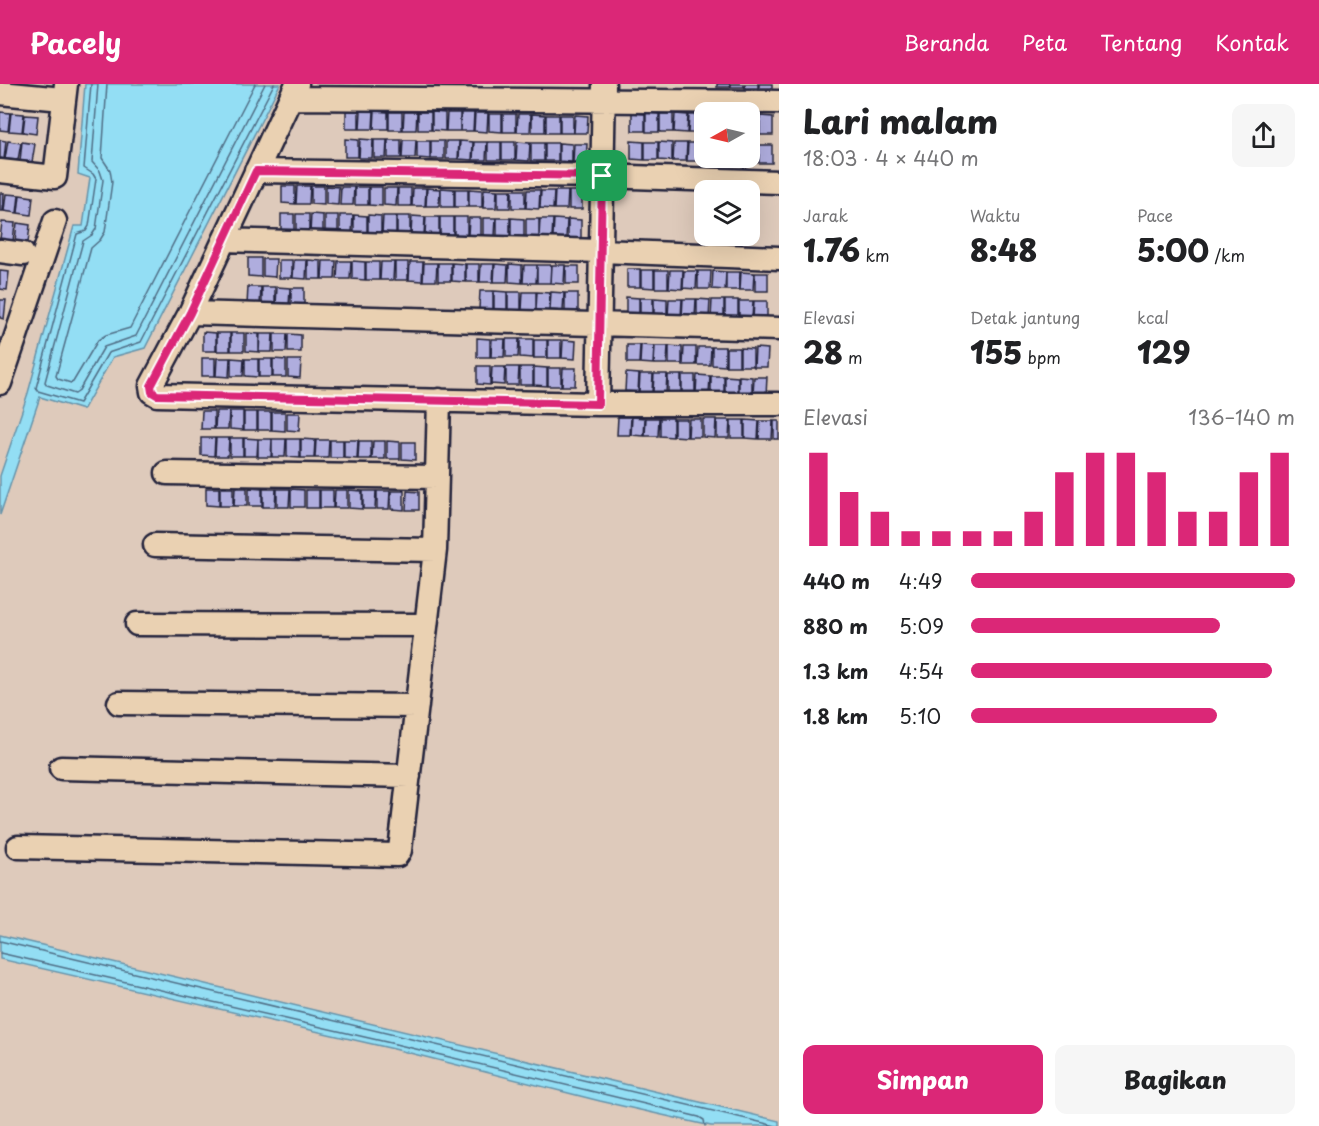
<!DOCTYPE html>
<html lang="id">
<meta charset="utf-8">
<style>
:root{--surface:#fff;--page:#f6f6f6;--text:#202124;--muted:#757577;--accent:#db2777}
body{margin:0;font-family:"Playpen Sans",sans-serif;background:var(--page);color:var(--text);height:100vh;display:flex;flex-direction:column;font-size:22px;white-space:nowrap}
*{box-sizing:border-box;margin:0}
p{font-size:20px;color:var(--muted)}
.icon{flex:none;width:33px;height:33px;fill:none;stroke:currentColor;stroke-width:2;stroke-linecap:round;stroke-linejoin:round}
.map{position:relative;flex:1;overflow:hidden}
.drawer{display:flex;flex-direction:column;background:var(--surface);width:540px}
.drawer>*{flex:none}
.needle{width:39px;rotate:262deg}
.buttons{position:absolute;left:694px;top:18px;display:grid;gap:12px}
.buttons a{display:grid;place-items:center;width:66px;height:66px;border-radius:12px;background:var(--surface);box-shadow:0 6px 24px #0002;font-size:30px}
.pin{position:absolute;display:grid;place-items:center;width:51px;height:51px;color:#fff;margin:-26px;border-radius:12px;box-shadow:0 3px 9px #0006}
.round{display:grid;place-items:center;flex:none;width:63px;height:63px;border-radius:12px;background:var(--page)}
.overview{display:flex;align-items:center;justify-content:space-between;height:102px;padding:0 24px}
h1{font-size:33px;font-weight:800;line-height:45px}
.metrics{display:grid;grid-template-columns:repeat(3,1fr);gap:9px;height:102px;padding:6px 24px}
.metrics div{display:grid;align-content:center}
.metrics b{font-size:30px;font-weight:800}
.metrics small{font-size:16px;font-weight:400}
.metrics p{font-size:16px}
.chart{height:168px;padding:12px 24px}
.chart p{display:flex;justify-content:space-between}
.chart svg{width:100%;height:108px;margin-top:6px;stroke:var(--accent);stroke-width:6}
.cta{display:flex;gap:12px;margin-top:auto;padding:12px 24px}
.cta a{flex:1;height:69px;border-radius:12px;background:var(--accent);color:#fff;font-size:24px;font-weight:800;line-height:69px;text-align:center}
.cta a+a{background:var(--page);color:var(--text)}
ul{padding:0 24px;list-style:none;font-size:20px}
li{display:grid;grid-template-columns:96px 72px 1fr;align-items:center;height:45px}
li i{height:15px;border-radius:8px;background:var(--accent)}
header{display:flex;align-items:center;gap:36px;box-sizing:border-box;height:84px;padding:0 30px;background:var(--accent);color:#fff}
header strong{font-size:28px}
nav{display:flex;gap:33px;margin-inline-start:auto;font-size:21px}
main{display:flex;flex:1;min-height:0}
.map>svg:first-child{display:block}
.water{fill:#93def4;stroke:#6693aa;stroke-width:1.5}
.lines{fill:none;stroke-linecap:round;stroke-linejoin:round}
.shore{stroke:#4f6d85;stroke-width:1.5}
.building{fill:#afadde;stroke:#22223b;stroke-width:1.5}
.minor-casing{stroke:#22223b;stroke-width:27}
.minor{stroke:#ead1b2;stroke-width:22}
.route-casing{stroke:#fff;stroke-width:12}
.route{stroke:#db2777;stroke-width:8}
</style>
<header>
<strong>Pacely</strong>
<nav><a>Beranda</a><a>Peta</a><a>Tentang</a><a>Kontak</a></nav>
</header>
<main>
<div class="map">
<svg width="779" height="1042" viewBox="0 0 779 1042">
<rect width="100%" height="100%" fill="#decabb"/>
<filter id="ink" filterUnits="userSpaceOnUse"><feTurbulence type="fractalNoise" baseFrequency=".0167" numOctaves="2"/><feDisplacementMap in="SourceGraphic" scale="12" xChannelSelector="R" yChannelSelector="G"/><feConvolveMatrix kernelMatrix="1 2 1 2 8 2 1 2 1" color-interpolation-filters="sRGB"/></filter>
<g filter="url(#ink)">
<path class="water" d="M85,0H280L145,264L113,273L83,326L40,313L0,431V392L28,309L74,142H83L90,94L78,90Z
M0,851L779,1037V1042H711L600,1017L394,965L0,875Z"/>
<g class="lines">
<path class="shore" d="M91,0L84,84L93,90L96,95L89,142L86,147L77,150L36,304L38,307L79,319L108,269L141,258L274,0
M98,0L92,78L100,87L103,96L96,145L92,151L83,157L45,298L47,301L75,310L78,308L104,263L136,252L265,0
M107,0L102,74L110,86L112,98L105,148L100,156L91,164L56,292L58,295L71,299L73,298L98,256L106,251L130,244L255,0
M0,857L776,1042
M0,869L395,960L699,1033L704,1036L705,1042"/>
</g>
<path class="building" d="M717,0H730V3H717Z
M731,0H744V3H731Z
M745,0H758V4H745Z
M759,0H772V4H759Z
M346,27H359V45H346Z
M361,27H374L373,45H360Z
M375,27L388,28V45H374Z
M0,28L10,29L8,47L0,46Z
M389,28H402V46H389Z
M404,28H417L416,46H403Z
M418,28H431V46H418Z
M432,28L445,29V47L432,46Z
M11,29L24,30L22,48L9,47Z
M447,29H460V47H446Z
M461,29H474L473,47H460Z
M475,29H488L487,48L474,47Z
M632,29L645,30V47H632Z
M646,29L659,30V48H646Z
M489,30H502V48L489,47Z
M503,30H516V48H503Z
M518,30H531L530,48H517Z
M532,30L545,31V48H532Z
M660,30H673V48H660Z
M675,30L688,31L687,49L674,48Z
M25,31L38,32L36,50L23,48Z
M546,31H559V49H546Z
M560,31H573V49H560Z
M575,31L588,32L587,49H574Z
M689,31H702V49H688Z
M750,32H759L758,51L750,50Z
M760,32L773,33V51H760Z
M345,55L358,56V73H345Z
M360,55L373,56L372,74H359Z
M0,56L6,57L4,75L0,74Z
M374,56H387L386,74H374Z
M388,56H401V74H388Z
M403,56H416L415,74H402Z
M8,57L21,59L18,76L5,75Z
M417,57H430V75L417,74Z
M431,57H444V75H431Z
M446,57H459L458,75H446Z
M460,57L473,58L472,76L459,75Z
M631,57L644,58V76L631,75Z
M22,58L35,60L32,78L20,77Z
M474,58H487L486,76H473Z
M488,58H501V76H488Z
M502,58H515V76H502Z
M517,58L530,59L529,77L516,76Z
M645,58H658V76H645Z
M659,58L672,59V77L659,76Z
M531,59H544V77H531Z
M545,59H558V77H545Z
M559,59L572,60V78L559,77Z
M674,59H687L686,77H673Z
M688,59H701L700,77H687Z
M702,59H705V74H715V78L702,77Z
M574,60H587L586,78H573Z
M750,61H758L757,79H744V74H750Z
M759,61H772V79H759Z
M716,74H729V78H716Z
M730,74H743V78H730Z
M282,102H295V120L282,119Z
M297,102H310L309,120H296Z
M311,102H324V121L311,120Z
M326,102L339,103L338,121L326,120Z
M341,103H354L353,121H340Z
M355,103H368V121H355Z
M369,103H382V122L369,121Z
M384,104H397L396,122L384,121Z
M398,104H411V122H398Z
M413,104H426L425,122H412Z
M427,104L440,105L439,122H426Z
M441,104L454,105V123H441Z
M455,105H468V123H455Z
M469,105L482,106V123H469Z
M484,105L497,106L496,124H483Z
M498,106H511L510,124H498Z
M512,106H525V124H512Z
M527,106H540L539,125L526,124Z
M541,107H554L553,125L540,124Z
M555,107H568L567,125H554Z
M569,107H582V125H569Z
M0,109H4L3,127H0Z
M6,110L19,111L17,129L4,127Z
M20,111L33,113L31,131L18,129Z
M281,130H294V148H281Z
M296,130H309V148H296Z
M311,130L323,131V149H310Z
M325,131H338V149H325Z
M340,131H353L352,149H340Z
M354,131L367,132V150L354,149Z
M368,131L381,132V150H368Z
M383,132H396V150H382Z
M397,132H410V150H397Z
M412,132L425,133L424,151L411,150Z
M426,133H439V151L425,150Z
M440,133H453V151H440Z
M454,133H467V152L454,151Z
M469,134H481V152L468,151Z
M483,134H496L495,152H483Z
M497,134H510V152H497Z
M511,134L524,135V153L511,152Z
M526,135H539V153H526Z
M540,135H553L552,153H539Z
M554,135L567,136L566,154L553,153Z
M568,135L581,136V154H568Z
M2,138L15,139L13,157L0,155Z
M17,139L30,141L28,159L15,157Z
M248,174H261V193L248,192Z
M263,175H276L275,193L263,192Z
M279,176H292V194H279Z
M294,176H307L306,195L293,194Z
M308,176L321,177V195H308Z
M323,177H336L335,195H322Z
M338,177H351L350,195H337Z
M352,177L365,178V196L352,195Z
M366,178H379V196H366Z
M381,178H394L393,196H380Z
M395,178H408V196H395Z
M410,178H423L422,197L409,196Z
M424,179H437L436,197H423Z
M438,179H451V197H438Z
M452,179L465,180V198L452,197Z
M466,180H479V198H466Z
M481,180H494L493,198H480Z
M495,180L508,181L507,198H494Z
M509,180L522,181V199L509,198Z
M524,181H537L536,199H523Z
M537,181H551L550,199H537Z
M552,181H565L564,200L551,199Z
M566,182H579V200H566Z
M627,185H640V203H627Z
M641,186H654V204L641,203Z
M655,186H668V204H655Z
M670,186H683L682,205L669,204Z
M0,187L9,188L7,206L0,205Z
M684,187H697L696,205L683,204Z
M698,187H711L710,205H698Z
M713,187L726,188L725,206L712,205Z
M726,188H740L739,206H726Z
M741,188L754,189L753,206H740Z
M755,189H768V207H755Z
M248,203H261L260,221H247Z
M262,203H275V221H262Z
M277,203L290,204L289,222L276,221Z
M291,204H304V222L291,221Z
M480,207H493V225H479Z
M494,207L507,208V226L494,225Z
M508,208H521V226H508Z
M523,208H536V226H522Z
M537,208L550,209L549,227L536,226Z
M551,208L564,209L563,227L550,226Z
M565,209H578V227H565Z
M626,213L639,214V232L626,231Z
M640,214H653V232H640Z
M654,214L667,215V233L654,232Z
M669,215H682L681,233H668Z
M683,215H696L695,233H682Z
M697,215L710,216L709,234L697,233Z
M0,216H6L4,235L0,234Z
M712,216H724V234H711Z
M725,216H738V234H725Z
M739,217H753L752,235H739Z
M754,217H767V235H753Z
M203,248L216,249V267H203Z
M217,249H230V267H217Z
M231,249H244V267H231Z
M246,249L259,250V268L246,267Z
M260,250H273L272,268H259Z
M274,250H287L286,268H274Z
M288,250L301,251V268H288Z
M477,254L490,255V273H477Z
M492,255H505L504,273H491Z
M506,255H519L518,273H506Z
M520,255H533V274L520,273Z
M534,256H547V274H534Z
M548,256H561V274H548Z
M563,256L576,257L575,275L562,274Z
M627,261H640L639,279H627Z
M641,261L654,262L653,280L640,279Z
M655,262H668L667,280H654Z
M669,262L682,263V280H669Z
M684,263H696V281H683Z
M698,263H711L710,281H697Z
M712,263H725V282L712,281Z
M726,264H739V282H726Z
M740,264L753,265V282H740Z
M755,264L768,265L767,283H754Z
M202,274H215V292H202Z
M217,274H230L229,293L216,292Z
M231,274L244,275L243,292H231Z
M245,275H258V293L245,292Z
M259,275H272V293H259Z
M273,275L286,276V293H273Z
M288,276H301L300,294L288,293Z
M477,282H490V301L477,300Z
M492,283H505L504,301L491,300Z
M506,283H519L518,301H506Z
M520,283H533V301H520Z
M534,283L547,284V302L534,301Z
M548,284H561V302H548Z
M563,284H576L575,302H562Z
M626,289L639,290L638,308L625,307Z
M640,290H653L652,308H639Z
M654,290H667L666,309L653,308Z
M668,291H681V309L668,308Z
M682,291H695V309H682Z
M697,291L710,292L709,310L696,309Z
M711,292H724V310H711Z
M725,292L738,293V310H725Z
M739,292L752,293V311H739Z
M754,293H767L766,311H753Z
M202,327H214V345H201Z
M216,327H229L228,345H215Z
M230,327H243V346L230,345Z
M244,328H257V346H244Z
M258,328H271V346H258Z
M272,328H285V347L272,346Z
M287,329H300L299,347L287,346Z
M618,333H631L630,351H617Z
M632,333L645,334L644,352L631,351Z
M646,334H659L658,352H645Z
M660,334H673V353L660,352Z
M674,335H687V353L674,352Z
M689,335H701V353H688Z
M703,335H716L715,354L703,353Z
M717,336H730L729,354H717Z
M731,336H744V354H731Z
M745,336L759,337L758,355L745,354Z
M760,337H773L772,355H759Z
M774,337H779V355H774Z
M201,354H215L214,372L201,371Z
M216,354H229L228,372H215Z
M230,354H243V372H230Z
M244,354L258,355L257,372H244Z
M258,355H272L271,373H258Z
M272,355H286L285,373H272Z
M287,355H300V374L287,373Z
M301,355L315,356L314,374H301Z
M316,356H329L328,374H315Z
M330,356H343V374H330Z
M344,356H358L357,375L344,374Z
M359,357H371V375H358Z
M373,357H385V375H372Z
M387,357L400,358V375H387Z
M402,358H415V376L402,375Z
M206,404H219V422L206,421Z
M220,404H233V422H220Z
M235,404H247V422H234Z
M249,404L262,405V422H249Z
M263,405H276L275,423H263Z
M277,405H290L289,423H277Z
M291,405L304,406V423H291Z
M306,406H319V424H306Z
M320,406H333V424H320Z
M335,406H347V424H334Z
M349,406L362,407V425L349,424Z
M363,407H376L375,425H363Z
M377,407H390L389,425H377Z
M391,407H404V426L391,425Z
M407,407L419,408V426H406Z"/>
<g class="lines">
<defs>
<path id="minor" d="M297,0L190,229L151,302L152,308L157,311L598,320H779
M0,9L52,14
M291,14L779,18
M0,87L55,93L66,0
M256,87L602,92L779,98
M224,156L601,167L779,174
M0,167L23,170
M190,229L779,245
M0,299L55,137
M598,320L604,0
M167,389L437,393
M155,461L435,466
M137,540L426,541
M119,619L417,622
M61,684L409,692
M18,763L397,771L400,766L435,466L439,316"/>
</defs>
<use href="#minor" class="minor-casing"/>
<use href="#minor" class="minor"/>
</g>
</g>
<g class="lines" filter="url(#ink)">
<defs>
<path id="route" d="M256,87L602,92L598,320L157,311L152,308L151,302L190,229Z"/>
</defs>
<use href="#route" class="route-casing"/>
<use href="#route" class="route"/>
</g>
</svg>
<div class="buttons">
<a><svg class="needle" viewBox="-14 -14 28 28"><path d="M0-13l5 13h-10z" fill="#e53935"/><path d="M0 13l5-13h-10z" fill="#757577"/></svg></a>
<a><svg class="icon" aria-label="layers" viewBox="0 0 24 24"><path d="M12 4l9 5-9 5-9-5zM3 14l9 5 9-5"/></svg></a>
</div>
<div class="pin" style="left:602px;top:92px;background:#1e9e55"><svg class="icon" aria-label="arrive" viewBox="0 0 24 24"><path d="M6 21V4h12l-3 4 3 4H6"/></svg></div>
</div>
<section class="drawer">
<div class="overview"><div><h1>Lari malam</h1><p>18:03 · 4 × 440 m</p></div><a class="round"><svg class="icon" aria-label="share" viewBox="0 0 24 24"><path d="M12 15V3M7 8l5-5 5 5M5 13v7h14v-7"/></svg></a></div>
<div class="metrics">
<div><p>Jarak</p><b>1.76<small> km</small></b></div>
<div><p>Waktu</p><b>8:48</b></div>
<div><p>Pace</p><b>5:00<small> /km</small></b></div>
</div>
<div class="metrics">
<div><p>Elevasi</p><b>28<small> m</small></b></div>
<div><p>Detak jantung</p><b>155<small> bpm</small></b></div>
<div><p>kcal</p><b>129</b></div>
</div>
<div class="chart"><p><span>Elevasi</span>136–140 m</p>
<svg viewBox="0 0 160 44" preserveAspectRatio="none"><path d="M5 44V6M15 44V22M25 44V30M35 44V38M45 44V38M55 44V38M65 44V38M75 44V30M85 44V14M95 44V6M105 44V6M115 44V14M125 44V30M135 44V30M145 44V14M155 44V6"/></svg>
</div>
<ul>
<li><b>440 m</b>4:49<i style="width:100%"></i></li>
<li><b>880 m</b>5:09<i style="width:77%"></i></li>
<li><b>1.3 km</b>4:54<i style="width:93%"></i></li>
<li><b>1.8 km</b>5:10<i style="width:76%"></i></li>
</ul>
<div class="cta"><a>Simpan</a><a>Bagikan</a></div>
</section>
</main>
